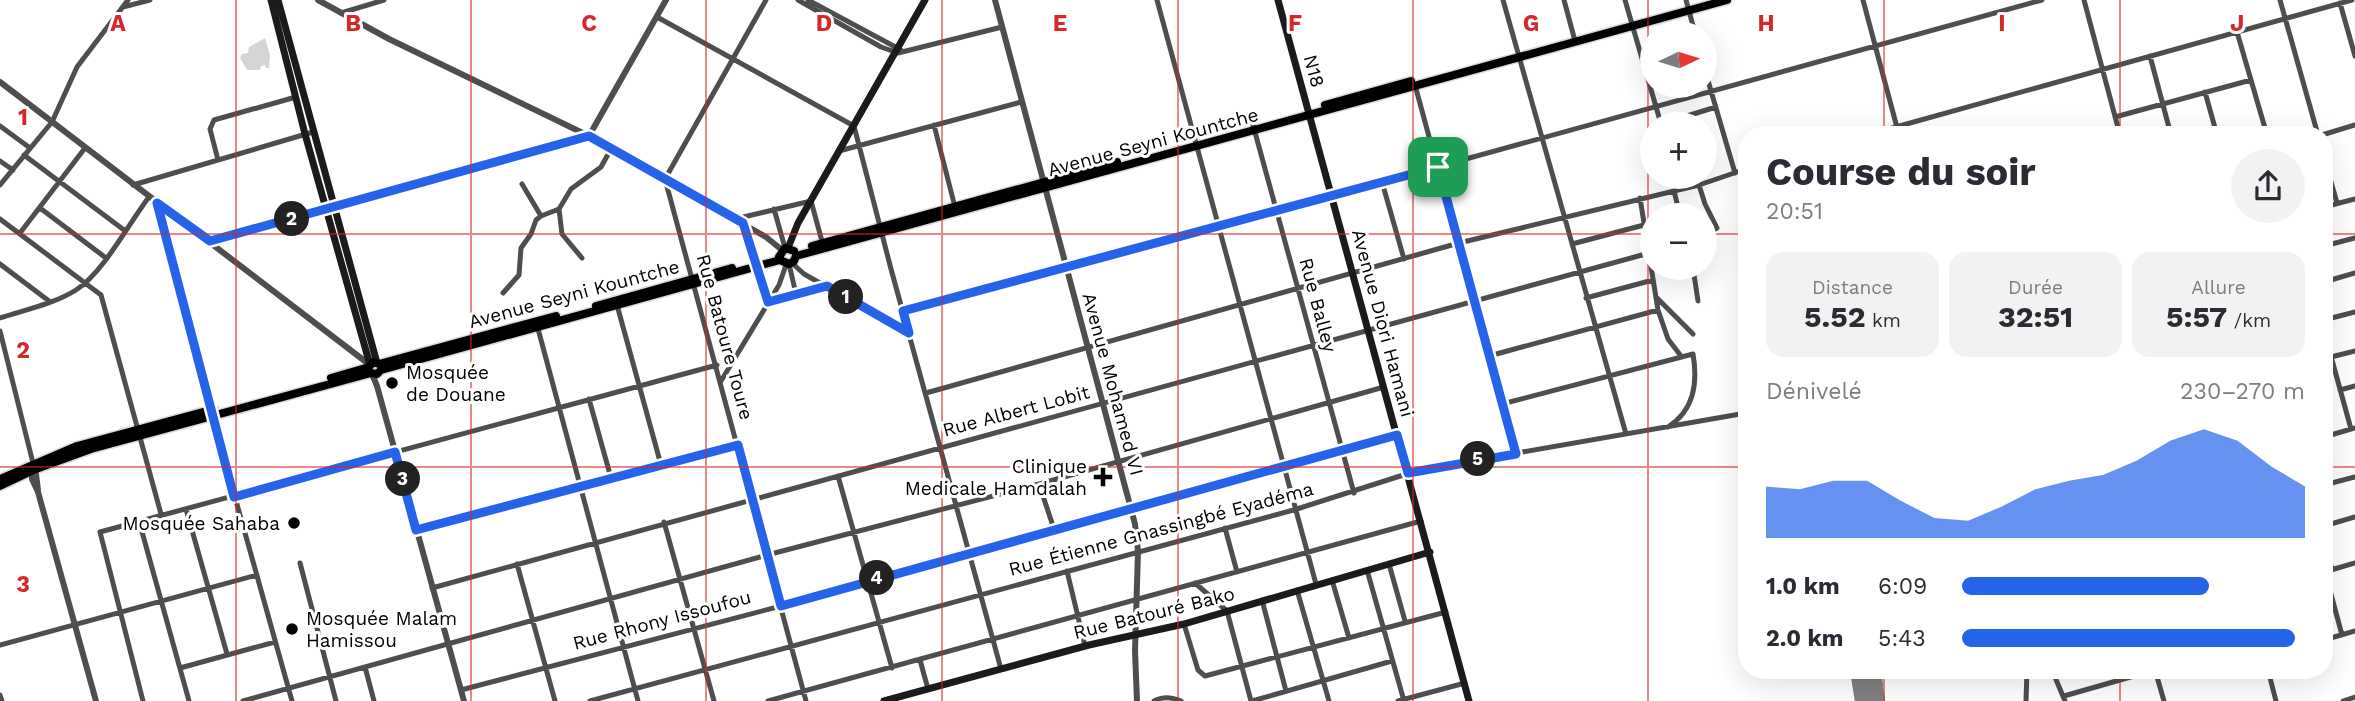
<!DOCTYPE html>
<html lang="fr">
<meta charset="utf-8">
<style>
:root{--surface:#fff;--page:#f2f2f3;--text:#2b2b33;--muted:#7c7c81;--accent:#2563eb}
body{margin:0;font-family:"Work Sans",sans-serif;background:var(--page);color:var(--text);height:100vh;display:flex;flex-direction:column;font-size:26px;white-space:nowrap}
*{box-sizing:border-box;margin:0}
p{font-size:23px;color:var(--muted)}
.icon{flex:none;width:38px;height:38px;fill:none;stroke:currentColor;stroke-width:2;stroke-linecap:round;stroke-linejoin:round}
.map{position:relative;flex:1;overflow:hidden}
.sheet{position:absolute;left:1738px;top:126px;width:595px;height:553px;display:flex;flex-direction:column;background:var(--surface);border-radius:28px;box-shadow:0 7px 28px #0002}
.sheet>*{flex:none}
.needle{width:46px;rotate:86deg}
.fabs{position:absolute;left:1640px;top:21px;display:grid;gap:14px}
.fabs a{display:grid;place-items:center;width:77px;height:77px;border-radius:50%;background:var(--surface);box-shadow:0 7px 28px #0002;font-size:35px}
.pin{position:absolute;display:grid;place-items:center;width:60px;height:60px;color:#fff;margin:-30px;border-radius:14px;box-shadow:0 4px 10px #0006}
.km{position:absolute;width:35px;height:35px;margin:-18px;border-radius:50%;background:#222;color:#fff;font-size:19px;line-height:35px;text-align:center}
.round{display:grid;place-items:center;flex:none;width:74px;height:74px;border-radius:37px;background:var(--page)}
.overview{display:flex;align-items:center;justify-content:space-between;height:119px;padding:0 28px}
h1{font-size:38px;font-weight:700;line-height:52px}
.metrics{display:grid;grid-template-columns:repeat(3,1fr);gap:10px;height:119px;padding:7px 28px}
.metrics div{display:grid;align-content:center;border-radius:18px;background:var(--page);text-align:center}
.metrics b{font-size:30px;font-weight:700}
.metrics small{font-size:19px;font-weight:400}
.metrics p{font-size:19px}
.chart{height:196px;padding:14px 28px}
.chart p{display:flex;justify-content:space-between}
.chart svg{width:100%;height:126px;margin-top:7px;fill:var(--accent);opacity:.7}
ul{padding:0 28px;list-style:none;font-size:23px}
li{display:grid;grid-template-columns:112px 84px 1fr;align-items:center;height:52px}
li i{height:18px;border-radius:9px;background:var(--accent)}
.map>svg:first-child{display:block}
.green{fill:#d5d5d5}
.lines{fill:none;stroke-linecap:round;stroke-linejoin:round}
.taxiway{stroke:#808080;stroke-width:12}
.runway{stroke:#808080;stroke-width:30}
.trunk-casing{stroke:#dbdbdb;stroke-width:11}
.minor{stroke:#4e4e4e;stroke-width:5}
.tertiary{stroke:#4e4e4e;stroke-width:6}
.secondary{stroke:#1b1b1b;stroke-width:7}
.trunk{stroke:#000;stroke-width:8}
.route-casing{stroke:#fff;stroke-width:14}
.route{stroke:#2563eb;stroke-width:9}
.grid{fill:none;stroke:#d62828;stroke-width:2;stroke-opacity:0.55}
.poi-dot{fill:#000;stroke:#fff;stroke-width:2.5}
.labels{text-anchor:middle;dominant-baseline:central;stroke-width:6;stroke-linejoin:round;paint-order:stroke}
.street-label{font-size:19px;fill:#000;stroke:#fff}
.poi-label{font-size:19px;fill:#000;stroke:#fff;text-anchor:start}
.grid-label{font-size:23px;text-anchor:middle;font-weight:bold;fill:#d62828;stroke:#fff;stroke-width:6;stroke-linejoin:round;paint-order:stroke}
</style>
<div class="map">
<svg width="2355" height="701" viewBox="0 0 2355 701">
<rect width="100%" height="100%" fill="#fff"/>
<path class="green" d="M265,38L270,55L269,68H266L265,65L261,66L260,70H247L240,58L242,54L248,53L249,47Z"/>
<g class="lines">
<path class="taxiway" d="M1856,670L1860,691L1868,701
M1874,701L1877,684L1875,670"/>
<path class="runway" d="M1865,670L1870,701"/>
<defs>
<path id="trunk" d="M1325,105L1411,81
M812,246L1117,162
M796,256L1727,0
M779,257L785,248L794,251
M780,260L789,264L794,261L796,256
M596,306L732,268
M331,378L369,367L373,362L379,364L556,316
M0,479L77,446L214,409
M0,486L36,469L91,449L371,373L377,374L381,370L780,260"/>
</defs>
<use href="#trunk" class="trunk-casing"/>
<path class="minor" d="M766,0L665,179L806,701
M798,0L881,47L898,53L1002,27
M808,0L901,50
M1157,0L1316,584
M1503,0L1626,434
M1564,0L1575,41
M1625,0L1661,124
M1686,0L1695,33
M1863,0L1899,135
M2084,0L2120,135
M2280,0L2318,135
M2340,3L2355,56
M123,7L150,0
M341,13L384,0
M657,17L854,126L891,269L1001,669
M2237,32L2267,135
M2150,56L2171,135
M1704,67L1735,173
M1415,85L1515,454
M2205,92L2217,135
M2115,117L2251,80
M1661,124L1716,107
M934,125L955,207
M1253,125L1354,493
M0,126L30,148
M1867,135L2352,0
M2322,135L2355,125
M839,151L1021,102
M24,155L124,230
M2324,157L2337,203
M218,160L210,129L214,120L296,97
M0,161L13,170
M1677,177L1681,189
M1382,182L1404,259
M522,184L541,216L559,209
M0,185L52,122L77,67L128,0
M133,185L313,132
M1699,185L1705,204L1717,228L1704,235
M1674,191L1680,215
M1640,198L1658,310L1668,339L1681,356
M157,203L212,415L292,701
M2324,207L2355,199
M40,208L106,258
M774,209L785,248
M0,219L101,295L161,514
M735,219L811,201L823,245
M743,223L768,302L827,286
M20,233L85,148
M210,241L589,136
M1572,244L1644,225
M2324,246L2355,238
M582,258L562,234L559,209L571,189L601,167L611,149
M792,263L804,274L909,333
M0,264L49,301
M789,264L796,294
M1693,268L1698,301
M2324,282L2355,273
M503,293L519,275L521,248L531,234L536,220L541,216
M1656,297L1693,334
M1586,298L1653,280
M617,305L661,465
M903,311L1332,196L2042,0
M0,318C24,310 54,304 76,290C103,273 129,223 149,197
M2324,320L2355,312
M537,325L638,701
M0,331L33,463
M2324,331L2351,429
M1489,356L1658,310
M2331,357L2355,351
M721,381L779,285L786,265
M2340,390L2355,386
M926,393L1459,243L1699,185L1746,169
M589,399L611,478
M1502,404L1693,354C1698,384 1694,410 1668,427
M2324,437L2355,428
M838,476L892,668
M1039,484L1054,529
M2324,485L2355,477
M186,509L227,654
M139,521L189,701
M664,522L714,701
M2324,526L2355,517
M1225,528L1237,572
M416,530L738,445
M2324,538L2332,570
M300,563L336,701
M517,564L555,701
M1389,564L1405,621
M1367,570L1404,701
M2331,570L2355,563
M1067,571L1085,646
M2325,572L2342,635
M1332,580L1349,638
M1195,583L1227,611L1251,701
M432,588L1649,253
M1297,590L1329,701
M1262,600L1286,691
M1184,624L1198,670L1205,676L1446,612
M2324,640L2355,631
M0,645L257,575
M920,660L928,689
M365,667L374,701
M180,668L275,642
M2052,670L2065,701
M2155,670L2164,701
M2268,670L2276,701
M461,690L781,606L1397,435
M0,695L2,701
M2064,696L2155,670
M143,701L100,532L717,365
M243,701L767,555L1039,484L1384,387
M590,701L1297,509L1419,470L1746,413
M768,701L1421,521
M1154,701C1163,696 1172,697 1181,701
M1252,701L1392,661
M1398,701L1465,683
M2026,701L2027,670
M2343,701L2355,697"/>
<path class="tertiary" d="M318,0L389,39L589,136L766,237L782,250
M995,0L1135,524L1138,551L1135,651L1137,701
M0,82L370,365
M589,136L666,0
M372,374L377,386L464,701
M35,466L38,490
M32,467V479L38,492L96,701"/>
<path class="secondary" d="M271,0L305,134L370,365
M278,0L377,363
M1278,0L1469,701
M788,248L798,223L925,0
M884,701L1089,645L1184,624L1430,552"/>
<use href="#trunk" class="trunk"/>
</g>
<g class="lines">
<defs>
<path id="route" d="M589,136L743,223L768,302L827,286L909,333L903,311L1438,167L1516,454L1408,473L1397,435L781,606L738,445L416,530L395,452L234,497L157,203L210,241Z"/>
</defs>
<use href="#route" class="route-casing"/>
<use href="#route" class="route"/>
</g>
<path class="grid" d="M236,0V701M471,0V701M706,0V701M942,0V701M1178,0V701M1413,0V701M1648,0V701M1884,0V135M2120,0V135M0,234H1652M1704,234H1746M2324,234H2355M0,467H1746M2324,467H2355M1884,670V701M2120,670V701"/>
<g class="poi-dot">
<circle cx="392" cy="383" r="7"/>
<path d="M1099.5 466.5h7v7h7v7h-7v7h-7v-7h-7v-7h7z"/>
<circle cx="294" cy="523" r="7"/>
<circle cx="292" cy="629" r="7"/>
</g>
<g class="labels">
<g class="street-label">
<text transform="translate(1314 71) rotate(75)">N18</text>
<text transform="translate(1153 142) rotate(-15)">Avenue Seyni Kountche</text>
<text transform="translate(574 294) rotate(-15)">Avenue Seyni Kountche</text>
<text transform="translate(1318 305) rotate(75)">Rue Balley</text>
<text transform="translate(1383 323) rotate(75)">Avenue Diori Hamani</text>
<text transform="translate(725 337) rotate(75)">Rue Batoure Toure</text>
<text transform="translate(1113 384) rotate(75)">Avenue Mohamed VI</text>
<text transform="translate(1016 411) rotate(-15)">Rue Albert Lobit</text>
<text transform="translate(1161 529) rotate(-15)">Rue Étienne Gnassingbé Eyadéma</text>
<text transform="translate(1154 613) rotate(-14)">Rue Batouré Bako</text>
<text transform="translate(662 620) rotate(-15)">Rue Rhony Issoufou</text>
</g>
<g class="poi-label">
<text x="406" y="372">Mosquée<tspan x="406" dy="22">de Douane</tspan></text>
<text x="1087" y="466" text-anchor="end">Clinique<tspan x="1087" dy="22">Medicale Hamdalah</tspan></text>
<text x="280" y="523" text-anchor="end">Mosquée Sahaba</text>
<text x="306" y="618">Mosquée Malam<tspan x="306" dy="22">Hamissou</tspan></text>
</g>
</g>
<g class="grid-label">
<text x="118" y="31">A</text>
<text x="353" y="31">B</text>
<text x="589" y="31">C</text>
<text x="824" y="31">D</text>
<text x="1060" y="31">E</text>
<text x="1295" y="31">F</text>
<text x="1531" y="31">G</text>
<text x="1766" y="31">H</text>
<text x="2002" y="31">I</text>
<text x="2237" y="31">J</text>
<text x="23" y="125">1</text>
<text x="23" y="358">2</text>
<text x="23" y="592">3</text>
</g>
</svg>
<div class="fabs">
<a><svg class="needle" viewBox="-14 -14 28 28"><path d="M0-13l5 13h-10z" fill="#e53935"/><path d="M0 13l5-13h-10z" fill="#7c7c81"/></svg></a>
<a>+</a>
<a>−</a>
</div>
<div class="pin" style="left:1438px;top:167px;background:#1e9e55"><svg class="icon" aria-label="arrive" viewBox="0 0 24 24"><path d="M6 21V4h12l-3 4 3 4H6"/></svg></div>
<b class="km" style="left:846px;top:297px">1</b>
<b class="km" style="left:292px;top:219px">2</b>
<b class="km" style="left:403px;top:479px">3</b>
<b class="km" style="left:877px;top:578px">4</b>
<b class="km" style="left:1478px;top:459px">5</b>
<section class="sheet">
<div class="overview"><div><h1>Course du soir</h1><p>20:51</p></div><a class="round"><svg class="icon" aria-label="share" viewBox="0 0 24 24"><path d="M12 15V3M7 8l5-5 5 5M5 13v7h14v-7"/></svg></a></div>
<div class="metrics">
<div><p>Distance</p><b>5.52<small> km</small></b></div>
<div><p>Durée</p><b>32:51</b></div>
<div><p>Allure</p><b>5:57<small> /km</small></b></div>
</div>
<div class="chart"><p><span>Dénivelé</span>230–270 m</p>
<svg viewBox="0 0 160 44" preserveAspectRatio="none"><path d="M0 44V26L10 27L20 24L30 24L40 31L50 37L60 38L70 33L80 27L90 24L100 22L110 17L120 10L130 6L140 10L150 19L160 26V44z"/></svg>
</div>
<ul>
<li><b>1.0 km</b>6:09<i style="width:72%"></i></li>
<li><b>2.0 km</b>5:43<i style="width:97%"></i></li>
</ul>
</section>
</div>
